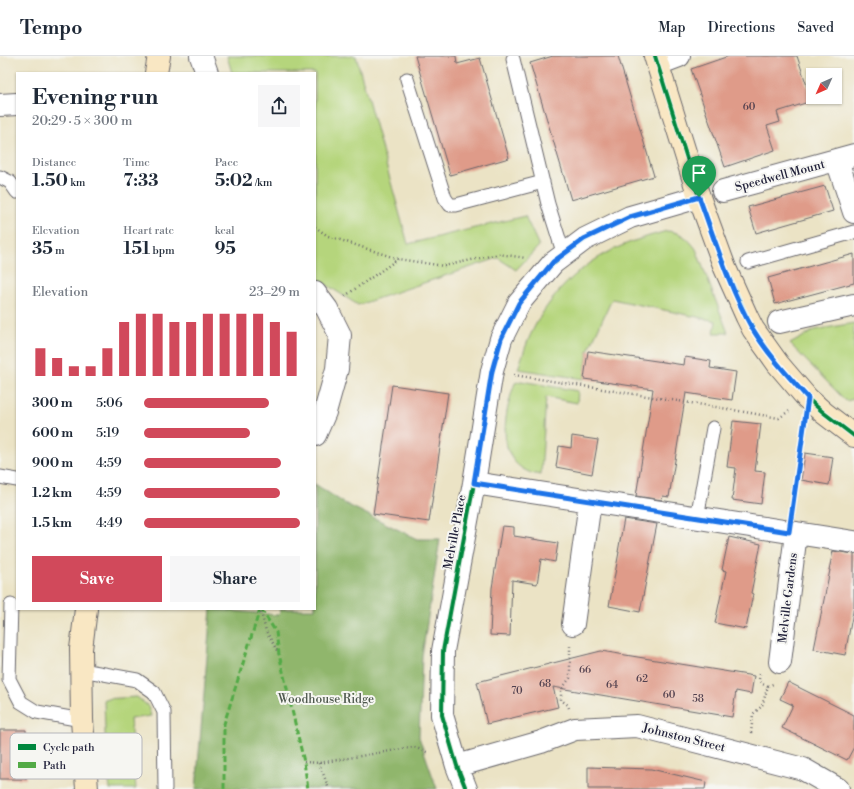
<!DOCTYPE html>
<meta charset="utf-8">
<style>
:root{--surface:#fff;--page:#f6f6f7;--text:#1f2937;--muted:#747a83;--line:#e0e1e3;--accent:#d1495b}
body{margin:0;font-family:"Libre Bodoni",serif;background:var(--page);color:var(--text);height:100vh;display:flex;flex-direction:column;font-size:15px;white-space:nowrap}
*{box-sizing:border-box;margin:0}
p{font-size:13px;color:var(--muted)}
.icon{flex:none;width:22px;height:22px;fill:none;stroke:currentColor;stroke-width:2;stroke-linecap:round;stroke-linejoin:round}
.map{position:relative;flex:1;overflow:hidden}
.details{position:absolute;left:16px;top:16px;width:300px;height:538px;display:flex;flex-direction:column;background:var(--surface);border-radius:0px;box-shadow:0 1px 3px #0004}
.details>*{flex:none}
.needle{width:26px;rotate:225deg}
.fabs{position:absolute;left:806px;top:12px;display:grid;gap:8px}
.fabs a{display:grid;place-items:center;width:36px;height:36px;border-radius:0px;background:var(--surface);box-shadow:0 1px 3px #0004;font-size:20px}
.pin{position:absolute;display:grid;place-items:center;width:34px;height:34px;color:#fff;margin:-41px -17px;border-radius:50% 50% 50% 0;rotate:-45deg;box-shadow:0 0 4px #0007}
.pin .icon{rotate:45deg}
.round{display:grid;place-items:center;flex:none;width:42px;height:42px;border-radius:0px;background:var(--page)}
.summary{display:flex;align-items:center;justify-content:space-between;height:68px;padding:0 16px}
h1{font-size:22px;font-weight:800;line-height:30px}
.figures{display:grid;grid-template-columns:repeat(3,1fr);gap:6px;height:68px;padding:4px 16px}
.figures div{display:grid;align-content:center}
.figures b{font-size:17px;font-weight:800}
.figures small{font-size:11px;font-weight:400}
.figures p{font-size:11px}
.chart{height:112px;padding:8px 16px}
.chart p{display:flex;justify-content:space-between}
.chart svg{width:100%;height:72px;margin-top:4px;stroke:var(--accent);stroke-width:6}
.button{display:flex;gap:8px;margin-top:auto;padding:8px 16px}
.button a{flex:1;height:46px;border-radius:0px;background:var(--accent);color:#fff;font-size:16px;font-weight:800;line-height:46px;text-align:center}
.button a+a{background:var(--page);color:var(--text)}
ul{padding:0 16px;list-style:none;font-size:13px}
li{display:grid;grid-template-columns:64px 48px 1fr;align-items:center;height:30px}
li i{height:10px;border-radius:5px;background:var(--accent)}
header{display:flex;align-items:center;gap:24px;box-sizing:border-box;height:56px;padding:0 20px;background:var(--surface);border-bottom:1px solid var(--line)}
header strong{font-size:19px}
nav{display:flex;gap:22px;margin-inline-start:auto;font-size:14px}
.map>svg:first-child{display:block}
.green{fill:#b5d57c;stroke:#6c7c5c}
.forest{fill:#90b66c;stroke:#596c54}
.building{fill:#df9b89}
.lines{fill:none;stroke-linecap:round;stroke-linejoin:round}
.lane-casing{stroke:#68666b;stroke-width:15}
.street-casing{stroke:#68666b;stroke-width:24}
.secondary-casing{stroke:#68666b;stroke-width:24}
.path{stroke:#68666b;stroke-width:2.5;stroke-dasharray:1 3;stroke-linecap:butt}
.lane{stroke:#fff;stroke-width:13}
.street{stroke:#fff;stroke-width:22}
.secondary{stroke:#f9e7c3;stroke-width:22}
.quiet{stroke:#53aa46;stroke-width:3;stroke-dasharray:6 3;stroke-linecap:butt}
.cycleway-casing{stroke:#f6f6f2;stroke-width:6}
.cycleway{stroke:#00873e;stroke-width:4}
.route-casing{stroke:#fff;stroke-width:8}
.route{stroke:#1a73e8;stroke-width:5}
.labels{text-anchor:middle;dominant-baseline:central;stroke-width:4;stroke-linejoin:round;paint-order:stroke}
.number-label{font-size:10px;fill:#51404e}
.street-label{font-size:12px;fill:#22223b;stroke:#f6f6f2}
.park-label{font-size:12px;fill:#4e584e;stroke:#f6f6f2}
.key{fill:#f6f6f2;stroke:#b6b6bb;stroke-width:1}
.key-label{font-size:11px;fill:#22223b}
</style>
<header>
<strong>Tempo</strong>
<nav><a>Map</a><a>Directions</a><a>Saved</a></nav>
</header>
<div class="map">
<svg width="854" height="733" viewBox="0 0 854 733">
<rect width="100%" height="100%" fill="#f6f6f2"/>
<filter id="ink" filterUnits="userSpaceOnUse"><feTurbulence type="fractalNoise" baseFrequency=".025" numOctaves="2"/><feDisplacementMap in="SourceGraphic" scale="8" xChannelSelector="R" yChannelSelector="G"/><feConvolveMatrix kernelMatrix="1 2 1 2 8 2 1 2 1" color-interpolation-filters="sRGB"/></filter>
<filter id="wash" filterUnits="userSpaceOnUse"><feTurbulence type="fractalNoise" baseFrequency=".012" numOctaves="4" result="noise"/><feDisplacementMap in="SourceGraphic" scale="16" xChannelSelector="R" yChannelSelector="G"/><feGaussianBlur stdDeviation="0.9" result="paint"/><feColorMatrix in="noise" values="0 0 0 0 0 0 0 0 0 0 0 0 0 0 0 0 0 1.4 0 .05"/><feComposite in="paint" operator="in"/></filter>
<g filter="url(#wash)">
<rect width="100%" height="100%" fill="#ebe3c5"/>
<path class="green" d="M227,0H356L408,188L525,160L539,190L516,214L498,202L358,249L322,226L315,219V17H232Z
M667,175C681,176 688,182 696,193L728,277H714L716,265L612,243L588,295L584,323L518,313C521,304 524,295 527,287C543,247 575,211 615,193C631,185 649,180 667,175Z
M854,267V343L846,345L790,288L815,274Z
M521,325L578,335L577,347L546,341L541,419C537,418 532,418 529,416C494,402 505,354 515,327Z
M137,641L148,650L151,660L130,663L136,733H110L106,705L104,643Z"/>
<path class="forest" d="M315,428L344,447L417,483H440L422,600L419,681L437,733H196L211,553L279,559L281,553H315Z"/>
<g id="blocks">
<path class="building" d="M415,0H456L457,8L480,2L509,102L450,119Z
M553,0H618L654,120L571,144L530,7Z
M729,0H797L812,45L777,56L780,66L767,70L775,94L725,111L691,13Z
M825,130L833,155L756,177L748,151Z
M854,198V227L775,248L768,222Z
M588,295L684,309L685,301L711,305L710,312L736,316L732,344L686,337L669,441L663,440L662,444L636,440L653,333L584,323Z
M392,329L448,337L429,466L373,458Z
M733,365L761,368L755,415L765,416L761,448L732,444L736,412L727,411Z
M572,380L598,384L592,418L556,411L559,390L571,392Z
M805,397L833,401L829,429L801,424Z
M624,463L657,468L640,556L609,550L619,496H618Z
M502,470L514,471V480L558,487L555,506L541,503L537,528L512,524L510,580L490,579L492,532Z
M729,481L761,488L751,537L753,538L746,573L715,567L726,515L722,514Z
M833,495L854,498V550L845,599L814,593L830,514H829Z
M601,595L754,620L751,638L736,635L732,661L553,631L558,651L487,668L477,626Z
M788,626L854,659V691L847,704L782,672L793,649L780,643Z
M0,674H26V723H0Z
M588,711L651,713L706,726L705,733H588Z"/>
</g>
</g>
<g filter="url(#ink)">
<use href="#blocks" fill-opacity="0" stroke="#68666b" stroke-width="1"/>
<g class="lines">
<defs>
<path id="lane" d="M513,3L548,148L564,199
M407,23L445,142L450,149H456L543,126
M0,121L10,126L17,136
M748,206L854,176
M0,421L17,424
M697,462L713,372
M11,549L9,623L21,646L37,656L82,664
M82,614L137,624L154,636L164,656L165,733"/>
<path id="street" d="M201,0L207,17
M658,8L679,0
M0,49L17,48
M837,104L854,156
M723,135L854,99
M315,237L327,253L340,279L337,313L325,356L315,379
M779,266L854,249
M474,427L854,486
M573,568L590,446
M780,606L796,477
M457,710L541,686L575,673L637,670L803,713L838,733
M466,733L457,710L442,659L443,595L474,427L492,315L501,283L519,247L553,207L585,183L630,161L699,141"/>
<path id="secondary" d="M655,0L699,141L725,212L747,261L753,273L778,308L807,342L824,357L854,380
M156,17L159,0
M86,553L81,593L82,664L87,733"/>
</defs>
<use href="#lane" class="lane-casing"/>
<use href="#street" class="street-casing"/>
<use href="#secondary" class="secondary-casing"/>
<path class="path" d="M315,171L328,180L398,203L444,210L499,198L526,202
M345,240L398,203
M514,319L716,351L779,362L789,355
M792,454L803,370
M260,553L266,575L279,598
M760,618L759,623L762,628L768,630
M569,652L568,649L561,644V634L570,622V590
M751,677L753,658L762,650L768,630L773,628
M304,706L319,707L414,691L429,697
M319,707L329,733"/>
<use href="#lane" class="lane"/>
<use href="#street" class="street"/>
<use href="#secondary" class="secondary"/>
<path class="quiet" d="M261,553L276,576L279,598L304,706L308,733
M224,733V668L260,553"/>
<defs>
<path id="cycleway" d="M655,0L699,141L725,212L747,261L753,273L778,308L807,342L824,357L854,380
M466,733L457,710L442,659L443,595L474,427L492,315L501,283L519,247L553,207L585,183L630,161L699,141"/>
</defs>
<use href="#cycleway" class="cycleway-casing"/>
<use href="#cycleway" class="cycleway"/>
</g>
</g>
<g class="lines" filter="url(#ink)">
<defs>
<path id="route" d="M699,141C715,184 729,231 752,272C767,297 788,320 808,342L789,476L474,427L492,315L501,283L519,247L553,206L584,183L630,161Z"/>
</defs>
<use href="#route" class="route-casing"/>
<use href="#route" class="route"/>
</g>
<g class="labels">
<g class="number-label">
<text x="749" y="51">60</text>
<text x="585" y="614">66</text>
<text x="642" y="623">62</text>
<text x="545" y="628">68</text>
<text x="612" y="629">64</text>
<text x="517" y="635">70</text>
<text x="669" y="639">60</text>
<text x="698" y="643">58</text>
</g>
<g class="street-label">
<text transform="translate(780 120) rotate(-15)">Speedwell Mount</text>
<text transform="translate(455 476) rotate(-79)">Melville Place</text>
<text transform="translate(788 542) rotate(-83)">Melville Gardens</text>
<text transform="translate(684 682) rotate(14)">Johnston Street</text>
</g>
<g class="park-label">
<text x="326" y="643">Woodhouse Ridge</text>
</g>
</g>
<rect x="10" y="677" width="132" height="46" rx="6" class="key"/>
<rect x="18" y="688" width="18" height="6" fill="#00873e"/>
<rect x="18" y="706" width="18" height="6" fill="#53aa46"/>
<g class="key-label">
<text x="43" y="695">Cycle path</text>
<text x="43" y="713">Path</text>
</g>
</svg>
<div class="fabs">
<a><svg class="needle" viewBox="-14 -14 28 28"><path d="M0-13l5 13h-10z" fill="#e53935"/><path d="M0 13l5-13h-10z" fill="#747a83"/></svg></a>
</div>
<div class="pin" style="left:699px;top:141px;background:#1e9e55"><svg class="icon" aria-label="arrive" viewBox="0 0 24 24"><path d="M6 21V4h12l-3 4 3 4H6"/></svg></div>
<section class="details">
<div class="summary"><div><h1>Evening run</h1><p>20:29 · 5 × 300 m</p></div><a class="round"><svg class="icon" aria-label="share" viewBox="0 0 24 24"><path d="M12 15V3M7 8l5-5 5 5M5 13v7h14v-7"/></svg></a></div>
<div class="figures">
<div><p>Distance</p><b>1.50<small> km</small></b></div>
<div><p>Time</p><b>7:33</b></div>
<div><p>Pace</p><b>5:02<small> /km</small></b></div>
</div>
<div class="figures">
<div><p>Elevation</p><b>35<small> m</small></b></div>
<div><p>Heart rate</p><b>151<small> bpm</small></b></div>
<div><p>kcal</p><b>95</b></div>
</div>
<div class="chart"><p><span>Elevation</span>23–29 m</p>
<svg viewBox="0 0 160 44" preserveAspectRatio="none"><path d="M5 44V27M15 44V33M25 44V38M35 44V38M45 44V27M55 44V11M65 44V6M75 44V6M85 44V11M95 44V11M105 44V6M115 44V6M125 44V6M135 44V6M145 44V11M155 44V17"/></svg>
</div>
<ul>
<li><b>300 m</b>5:06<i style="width:80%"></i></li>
<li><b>600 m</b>5:19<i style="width:68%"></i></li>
<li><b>900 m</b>4:59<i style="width:88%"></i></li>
<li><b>1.2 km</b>4:59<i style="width:87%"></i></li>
<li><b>1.5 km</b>4:49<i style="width:100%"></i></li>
</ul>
<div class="button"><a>Save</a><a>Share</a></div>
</section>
</div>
